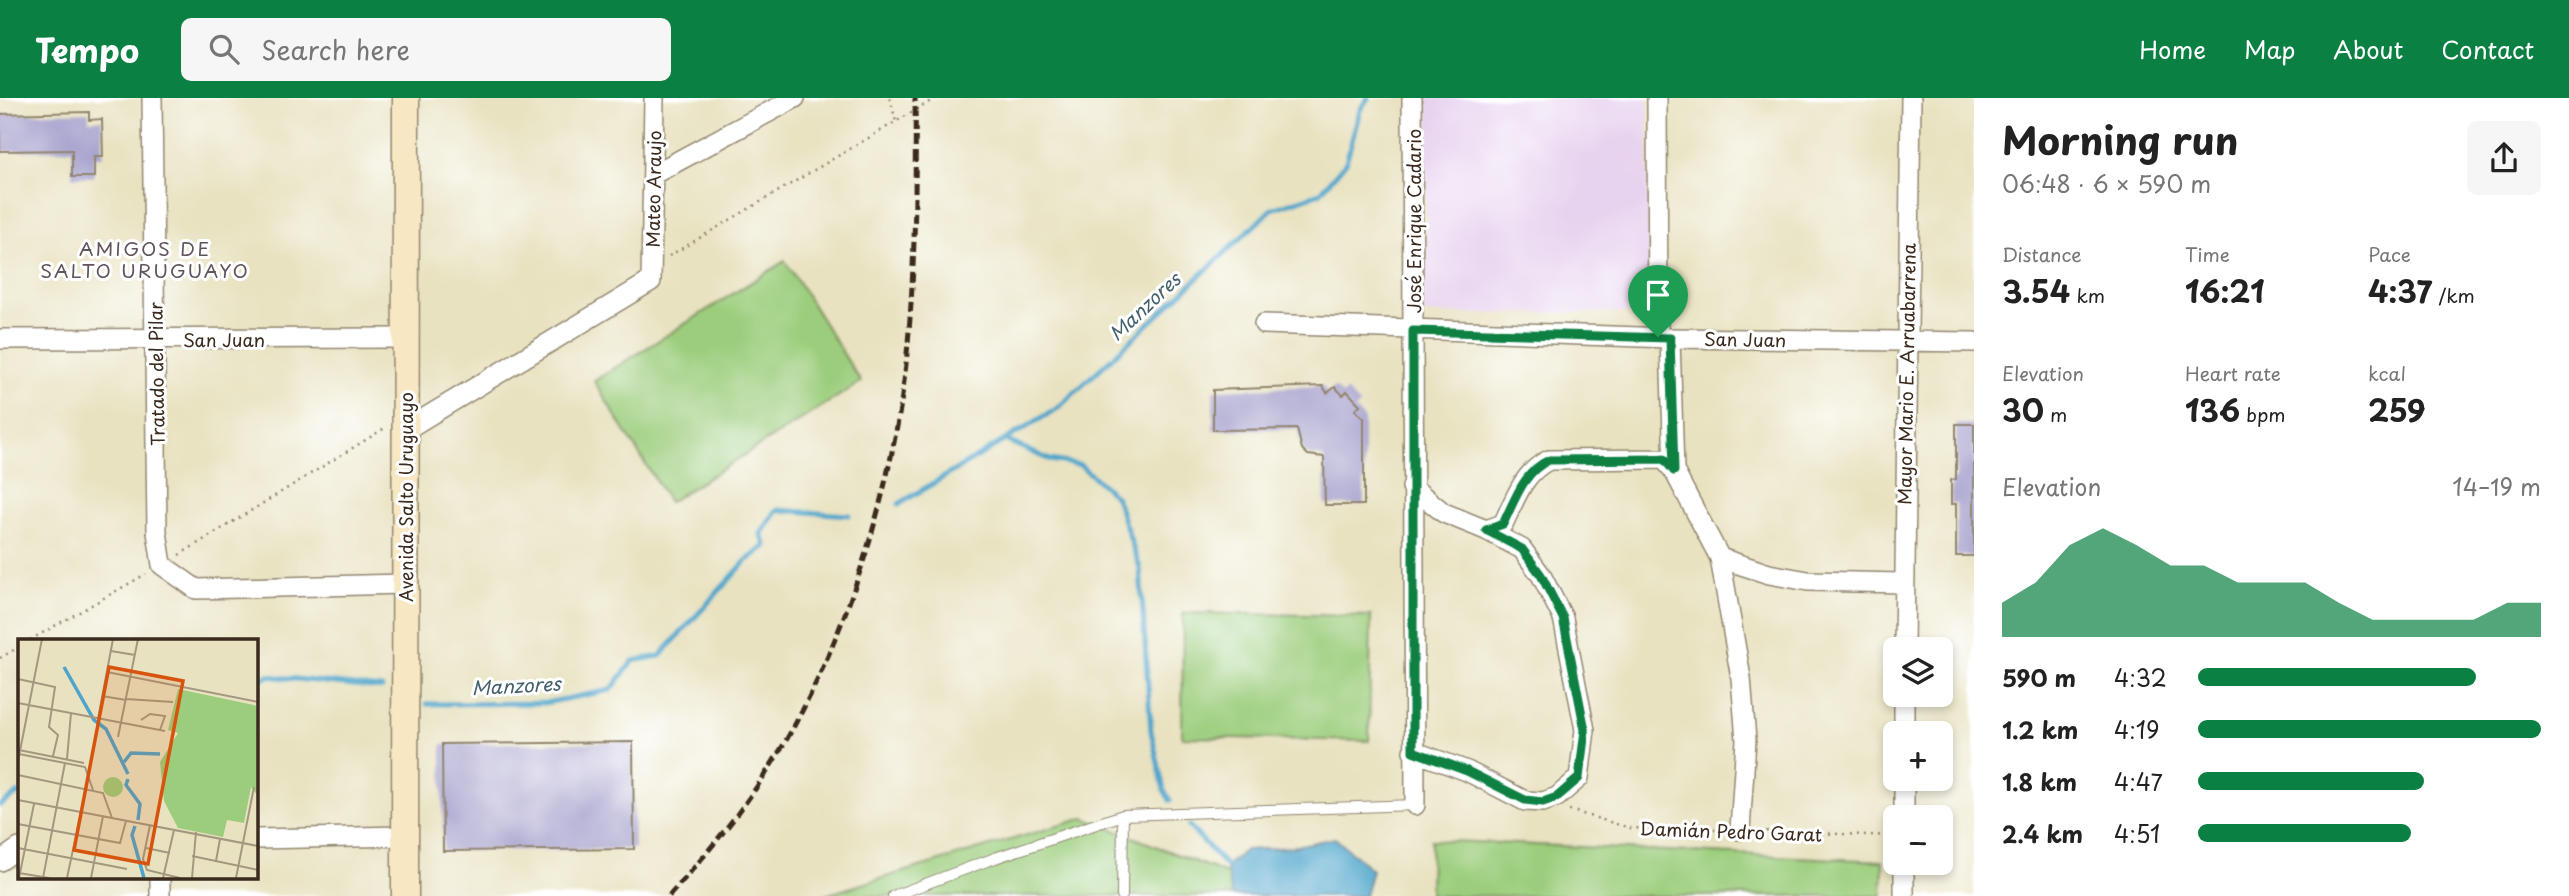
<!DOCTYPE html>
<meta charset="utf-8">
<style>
:root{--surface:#fff;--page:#f6f6f6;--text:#222;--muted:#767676;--accent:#0b8043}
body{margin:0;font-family:"Playpen Sans",sans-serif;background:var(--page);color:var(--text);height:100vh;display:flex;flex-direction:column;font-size:26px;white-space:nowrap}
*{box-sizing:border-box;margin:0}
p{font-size:23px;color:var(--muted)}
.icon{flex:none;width:38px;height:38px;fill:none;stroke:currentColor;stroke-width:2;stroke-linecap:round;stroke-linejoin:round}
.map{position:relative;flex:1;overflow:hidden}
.panel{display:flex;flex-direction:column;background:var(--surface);width:595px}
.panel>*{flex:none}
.controls{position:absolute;left:1883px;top:539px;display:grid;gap:14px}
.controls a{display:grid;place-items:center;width:70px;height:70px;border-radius:10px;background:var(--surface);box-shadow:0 4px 10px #0003;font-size:35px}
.pin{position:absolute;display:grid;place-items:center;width:60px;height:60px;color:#fff;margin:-72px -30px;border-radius:50% 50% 50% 0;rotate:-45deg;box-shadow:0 0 7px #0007}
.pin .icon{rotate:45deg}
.round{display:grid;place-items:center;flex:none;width:74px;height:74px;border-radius:10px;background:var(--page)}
.overview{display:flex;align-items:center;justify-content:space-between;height:119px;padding:0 28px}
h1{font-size:38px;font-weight:700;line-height:52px}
.metrics{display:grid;grid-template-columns:repeat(3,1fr);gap:10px;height:119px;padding:7px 28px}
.metrics div{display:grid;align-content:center}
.metrics b{font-size:30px;font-weight:700}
.metrics small{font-size:19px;font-weight:400}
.metrics p{font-size:19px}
.chart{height:196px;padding:14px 28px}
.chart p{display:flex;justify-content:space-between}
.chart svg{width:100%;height:126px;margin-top:7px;fill:var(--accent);opacity:.7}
ul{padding:0 28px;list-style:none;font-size:23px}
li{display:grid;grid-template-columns:112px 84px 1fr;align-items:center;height:52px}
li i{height:18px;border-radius:9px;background:var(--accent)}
header{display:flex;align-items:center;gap:42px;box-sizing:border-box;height:98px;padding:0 35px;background:var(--accent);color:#fff}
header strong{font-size:33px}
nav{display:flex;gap:38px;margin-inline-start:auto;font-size:24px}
.search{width:490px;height:63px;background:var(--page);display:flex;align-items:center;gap:18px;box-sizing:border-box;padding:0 24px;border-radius:10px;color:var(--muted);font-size:26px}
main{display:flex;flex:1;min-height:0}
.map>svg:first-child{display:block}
.built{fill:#e7d2ef}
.green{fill:#9bcd7c;stroke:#6b7c4d;stroke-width:2}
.water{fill:#4ea4ca;stroke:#446774;stroke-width:2}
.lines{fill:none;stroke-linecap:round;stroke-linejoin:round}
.stream{stroke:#4ea4ca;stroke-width:5}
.building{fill:#a5a0cc}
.lane-casing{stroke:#92866f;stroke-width:12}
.street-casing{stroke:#92866f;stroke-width:22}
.secondary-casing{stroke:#92866f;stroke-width:29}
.path{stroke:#92866f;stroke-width:2.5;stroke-dasharray:2 5;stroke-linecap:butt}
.lane{stroke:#fff;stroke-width:10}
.street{stroke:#fff;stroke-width:19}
.secondary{stroke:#f7e8c3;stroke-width:26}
.rail{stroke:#3b2a1e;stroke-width:5;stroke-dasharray:10 5;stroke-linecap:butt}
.route-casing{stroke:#fff;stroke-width:14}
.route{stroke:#0b8043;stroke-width:9}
.labels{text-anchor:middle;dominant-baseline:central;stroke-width:6;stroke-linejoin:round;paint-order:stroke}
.street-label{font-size:18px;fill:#3b2a1e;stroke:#fff}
.neighbourhood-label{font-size:19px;letter-spacing:2px;fill:#60535b;stroke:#fff}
.water-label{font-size:19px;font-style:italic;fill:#44616b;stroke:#fff}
.inset-river{fill:none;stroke:#4ea4ca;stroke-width:3.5}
.inset-road{fill:none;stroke:#a3987f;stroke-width:2}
.view{fill:#d7540e;fill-opacity:0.15;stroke:#d7540e;stroke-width:3.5}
.inset-edge{fill:none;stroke:#3b2a1e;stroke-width:3.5}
</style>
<header>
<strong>Tempo</strong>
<div class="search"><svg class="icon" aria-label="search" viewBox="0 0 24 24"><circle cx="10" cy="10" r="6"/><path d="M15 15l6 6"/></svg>Search here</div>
<nav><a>Home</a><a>Map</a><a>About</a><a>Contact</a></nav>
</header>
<main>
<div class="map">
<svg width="1974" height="798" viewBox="0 0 1974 798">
<rect width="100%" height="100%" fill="#fff"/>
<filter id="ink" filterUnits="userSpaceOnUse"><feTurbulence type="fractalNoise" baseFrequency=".0143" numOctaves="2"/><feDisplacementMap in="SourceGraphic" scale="14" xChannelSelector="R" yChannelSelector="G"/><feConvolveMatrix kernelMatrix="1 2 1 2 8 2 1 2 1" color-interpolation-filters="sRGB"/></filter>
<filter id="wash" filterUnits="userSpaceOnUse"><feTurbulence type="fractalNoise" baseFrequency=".00686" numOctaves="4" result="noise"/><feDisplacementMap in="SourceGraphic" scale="28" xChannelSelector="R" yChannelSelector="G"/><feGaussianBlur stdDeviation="1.57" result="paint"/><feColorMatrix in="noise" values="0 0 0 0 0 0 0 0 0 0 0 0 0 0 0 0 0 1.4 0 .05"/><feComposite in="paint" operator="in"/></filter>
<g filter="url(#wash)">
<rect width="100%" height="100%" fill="#e8e2c0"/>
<path class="built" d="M1428,0H1648V214L1424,216Z"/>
<path class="green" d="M785,163L861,284L669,404L594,283Z
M1183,515L1371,518L1369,643L1182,639Z
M1084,720L1283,798H822Z
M1431,742L1883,763L1882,798H1430Z"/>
<path class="water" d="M1335,740L1372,772L1365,798H1232L1226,768L1246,752L1291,749Z"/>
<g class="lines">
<path class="stream" d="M1005,342L1050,362L1080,367L1116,399L1140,470L1151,633L1164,692L1170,702
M899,406L1058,310L1272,111L1320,95L1346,64L1360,12L1368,0
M256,584L268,578L382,590
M427,606L545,605L611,592L633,563L660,558L746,463L766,448L761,436L777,412L849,417
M0,707L19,695
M1189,728L1226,768"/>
</g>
<g id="blocks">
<path class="building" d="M89,14V22L102,21L103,59H94V79H72V52L0,53V16Z
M1323,288L1327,295L1335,289L1343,297L1347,293L1360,307L1355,312L1364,320V407H1325L1324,359L1308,357L1302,351L1297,331L1213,332V292Z
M1956,326H1974V458H1956V406H1951V382L1956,381Z
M633,644L634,751L443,753L442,646Z"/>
</g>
</g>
<g filter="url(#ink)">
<use href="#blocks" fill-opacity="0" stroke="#92866f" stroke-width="2"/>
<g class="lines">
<defs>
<path id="lane" d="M893,798L995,760L1123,717L1415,707
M1122,798L1123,717"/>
<path id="street" d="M152,0L157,434L162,467L196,491L405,486
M1412,0L1415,707
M1657,0L1658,239
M654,76L795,0
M1264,226L1670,240L1974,244
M1670,240L1674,373L1720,460L1741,580L1746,642L1740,732
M0,241L406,240
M405,332L651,183L654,0
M1412,389L1444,415L1486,432L1503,426C1515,402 1523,374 1549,362L1664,361L1674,373
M1720,460L1769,476L1808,483L1903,485
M1904,551L1911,0
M1904,597V635
M1413,653L1467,673L1525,703L1543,704L1557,699L1579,680L1585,632L1563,520L1541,477L1522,451L1486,432
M1904,681V719
M256,741L404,738
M0,763L19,750
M1904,765V798
M160,798V779"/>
<path id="secondary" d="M405,798L406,0"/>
</defs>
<use href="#lane" class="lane-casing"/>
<use href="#street" class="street-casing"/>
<use href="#secondary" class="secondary-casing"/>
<path class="path" d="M890,0L896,24
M669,158L936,0
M179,457L385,330
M30,542L146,476
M0,560L19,549
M1569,712L1630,730L1721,732
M1759,733L1895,738"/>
<use href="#lane" class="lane"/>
<use href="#street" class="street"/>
<use href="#secondary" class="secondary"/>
<path class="rail" d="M669,798C707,756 743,712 773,664C841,556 890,402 905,275C915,184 916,92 915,0"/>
</g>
</g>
<g class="lines" filter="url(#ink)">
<defs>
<path id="route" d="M1413,233L1670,240L1674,373L1664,361L1549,362C1523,374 1515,402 1503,426L1486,432L1522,451L1541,477L1563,520L1585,632L1579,680L1557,699L1543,704L1525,702L1467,673L1413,653Z"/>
</defs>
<use href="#route" class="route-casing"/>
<use href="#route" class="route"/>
</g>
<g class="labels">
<g class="street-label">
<text transform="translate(653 91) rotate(-89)">Mateo Araujo</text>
<text transform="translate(1413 123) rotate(-90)">José Enrique Cadario</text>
<text x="224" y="241">San Juan</text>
<text transform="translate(1745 241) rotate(1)">San Juan</text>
<text transform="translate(156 276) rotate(-91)">Tratado del Pilar</text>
<text transform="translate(1906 276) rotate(-89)">Mayor Mario E. Arruabarrena</text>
<text transform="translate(405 399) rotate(-90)">Avenida Salto Uruguayo</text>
<text transform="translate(1731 733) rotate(2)">Damián Pedro Garat</text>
</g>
<g class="neighbourhood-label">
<text x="145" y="150">AMIGOS DE<tspan x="145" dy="22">SALTO URUGUAYO</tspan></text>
</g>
<g class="water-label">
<text transform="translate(1144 208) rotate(-43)">Manzores</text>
<text transform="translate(516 587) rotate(-3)">Manzores</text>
</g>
</g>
<g transform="translate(18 541)">
<rect width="240" height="240" fill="#e8e2c0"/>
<path d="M160,50L240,67V157L233,148L226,184L209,181L205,198L160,189L146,162L142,123L160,94L150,91ZM85 148a10 10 0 1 1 20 0a10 10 0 1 1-20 0Z" fill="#9bcd7c"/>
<path class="inset-river" d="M46,28L76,81L88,90L110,135M106,123L113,114L142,115M110,140L108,146L122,165L120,181M117,187L114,196L126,239"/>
<path class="inset-road" d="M93,12L117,16M89,33L240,63M0,40L37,48L31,88L40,96L35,117M84,57L108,61M108,60L155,63M0,64L147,92M80,80L95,0M123,81L132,75L147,77L142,91M100,98L120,0M1,111L66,124M1,115L67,128L75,151M49,120L53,74M0,122L24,0M0,136L85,154L94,179M0,161L240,207M0,185L102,204L108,182M132,186L125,220L129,231L162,239M0,209L109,230M128,209L152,214M174,217L240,231M198,222L202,200M1,234L31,239M1,239L16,165M25,239L47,124M49,239L63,173M73,239L85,177M145,239L156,191M174,239L178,193M218,239L236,148"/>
<path class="view" d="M91,28L165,42L130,225L56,211Z"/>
<rect width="240" height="240" class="inset-edge"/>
</g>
</svg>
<div class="controls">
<a><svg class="icon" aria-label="layers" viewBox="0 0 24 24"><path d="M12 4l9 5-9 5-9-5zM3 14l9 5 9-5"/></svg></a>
<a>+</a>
<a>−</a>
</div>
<div class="pin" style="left:1658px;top:239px;background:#1e9e55"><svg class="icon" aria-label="arrive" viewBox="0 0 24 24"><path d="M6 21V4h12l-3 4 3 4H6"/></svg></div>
</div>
<section class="panel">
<div class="overview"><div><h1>Morning run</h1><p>06:48 · 6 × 590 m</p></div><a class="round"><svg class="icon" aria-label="share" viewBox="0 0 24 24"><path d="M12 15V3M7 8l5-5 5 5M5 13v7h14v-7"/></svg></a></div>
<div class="metrics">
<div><p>Distance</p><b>3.54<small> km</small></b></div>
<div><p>Time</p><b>16:21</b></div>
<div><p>Pace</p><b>4:37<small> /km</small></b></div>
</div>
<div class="metrics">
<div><p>Elevation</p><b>30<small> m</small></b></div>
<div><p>Heart rate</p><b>136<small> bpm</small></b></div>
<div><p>kcal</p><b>259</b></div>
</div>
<div class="chart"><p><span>Elevation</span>14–19 m</p>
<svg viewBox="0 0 160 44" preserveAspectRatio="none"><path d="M0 44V32L10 25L20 12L30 6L40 12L50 19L60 19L70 25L80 25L90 25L100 32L110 38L120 38L130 38L140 38L150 32L160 32V44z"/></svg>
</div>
<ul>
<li><b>590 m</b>4:32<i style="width:81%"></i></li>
<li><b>1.2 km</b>4:19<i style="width:100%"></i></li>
<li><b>1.8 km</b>4:47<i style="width:66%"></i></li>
<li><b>2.4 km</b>4:51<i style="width:62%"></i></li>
</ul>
</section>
</main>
